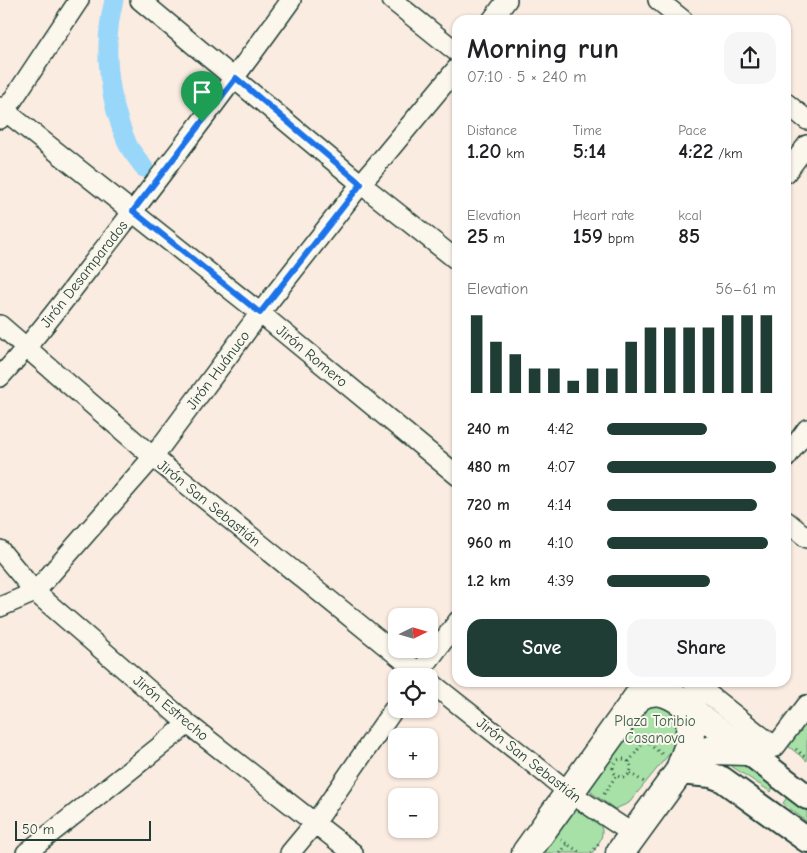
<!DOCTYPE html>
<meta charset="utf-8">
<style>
:root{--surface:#fff;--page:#f6f6f6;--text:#202124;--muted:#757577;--accent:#1f3d34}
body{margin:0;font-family:"Comic Neue",sans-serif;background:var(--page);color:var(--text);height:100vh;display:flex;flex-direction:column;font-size:19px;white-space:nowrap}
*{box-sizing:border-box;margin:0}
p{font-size:16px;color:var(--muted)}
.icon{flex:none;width:28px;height:28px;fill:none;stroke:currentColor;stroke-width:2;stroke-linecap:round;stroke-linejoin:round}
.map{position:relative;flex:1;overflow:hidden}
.side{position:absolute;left:452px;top:15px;width:339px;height:672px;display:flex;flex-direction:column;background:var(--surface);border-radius:15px;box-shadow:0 1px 4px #0004}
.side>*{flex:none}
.needle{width:32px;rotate:85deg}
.tools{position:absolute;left:388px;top:608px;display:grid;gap:10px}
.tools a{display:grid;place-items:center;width:50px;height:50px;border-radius:10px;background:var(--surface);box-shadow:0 1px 4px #0004;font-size:25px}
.scale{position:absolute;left:15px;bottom:12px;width:136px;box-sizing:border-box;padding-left:5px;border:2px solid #1f3d34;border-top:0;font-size:14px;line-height:18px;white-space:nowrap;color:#1f3d34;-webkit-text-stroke:4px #fbf7ec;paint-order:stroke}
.pin{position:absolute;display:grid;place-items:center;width:42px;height:42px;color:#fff;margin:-51px -21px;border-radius:50% 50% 50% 0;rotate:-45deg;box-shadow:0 0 5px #0007}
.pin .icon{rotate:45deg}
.round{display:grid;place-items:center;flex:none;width:52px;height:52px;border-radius:15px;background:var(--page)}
.overview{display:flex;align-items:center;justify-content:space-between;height:85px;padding:0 15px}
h1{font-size:28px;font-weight:700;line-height:38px}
.figures{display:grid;grid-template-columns:repeat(3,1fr);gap:8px;height:85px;padding:5px 15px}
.figures div{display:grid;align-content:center}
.figures b{font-size:21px;font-weight:700}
.figures small{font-size:14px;font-weight:400}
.figures p{font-size:14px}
.chart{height:140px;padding:10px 15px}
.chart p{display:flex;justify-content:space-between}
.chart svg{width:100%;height:90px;margin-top:5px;stroke:var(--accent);stroke-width:6}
.action{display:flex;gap:10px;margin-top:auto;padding:10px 15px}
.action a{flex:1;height:58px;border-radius:15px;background:var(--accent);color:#fff;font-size:20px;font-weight:700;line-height:58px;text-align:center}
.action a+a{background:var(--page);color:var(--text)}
ul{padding:0 15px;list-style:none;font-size:16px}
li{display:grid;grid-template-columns:80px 60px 1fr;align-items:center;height:38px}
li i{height:12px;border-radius:6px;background:var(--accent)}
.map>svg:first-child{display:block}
.green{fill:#a7e1a7;stroke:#638f6e}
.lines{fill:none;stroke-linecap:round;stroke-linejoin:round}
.canal{stroke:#99d7fa;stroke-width:19}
.minor-casing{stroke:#1f3d34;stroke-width:22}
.tertiary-casing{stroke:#1f3d34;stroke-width:28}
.secondary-casing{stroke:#1f3d34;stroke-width:31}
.path{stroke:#1f3d34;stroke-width:3;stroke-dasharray:1 4;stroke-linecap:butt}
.minor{stroke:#fbf7ec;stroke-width:19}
.tertiary{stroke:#fbf7ec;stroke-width:24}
.secondary{stroke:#fbf7ec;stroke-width:28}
.route-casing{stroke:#fff;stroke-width:10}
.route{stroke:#1a73e8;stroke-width:6}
.labels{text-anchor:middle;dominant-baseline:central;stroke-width:4;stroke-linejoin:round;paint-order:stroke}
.street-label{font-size:15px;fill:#1f3d34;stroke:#fbf7ec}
.park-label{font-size:15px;fill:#3a5e4b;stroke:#fbf7ec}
</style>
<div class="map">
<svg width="807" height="853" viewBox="0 0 807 853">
<rect width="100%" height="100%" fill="#fbece1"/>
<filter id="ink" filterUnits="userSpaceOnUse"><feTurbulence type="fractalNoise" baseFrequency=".02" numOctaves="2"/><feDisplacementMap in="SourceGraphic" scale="10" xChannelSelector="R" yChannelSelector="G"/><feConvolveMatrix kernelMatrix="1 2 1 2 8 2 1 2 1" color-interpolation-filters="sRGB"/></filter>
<g filter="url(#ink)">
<path class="green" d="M647,700L679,706L682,738L629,803L615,809L592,793L588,785Z
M807,720V761L788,746Z
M728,757L754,771L773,786L771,792L722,760Z
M788,796L807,810V822L783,803Z
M576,808C600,820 612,828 592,853H532Z"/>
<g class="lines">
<path class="canal" d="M114,0C102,47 108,100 128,145C132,153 139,160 144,168"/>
<defs>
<path id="minor" d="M140,0L361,184L458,261
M392,0L458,53
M658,0L683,20
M492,20L507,0
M786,103L807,120
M0,107L260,313L458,476
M0,119L79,0
M786,173L807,145
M0,325L153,457L423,676
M0,377C41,333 77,283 114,236C174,158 234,80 291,0
M786,458L807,429
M786,521L807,538
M0,550L35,592L188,724L353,853
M0,607L35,592L153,457L260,313L361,184L458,67
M417,676L458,621
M429,681L570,793L633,834
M693,682L775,747
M762,750L775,747L807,705
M26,853L188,724
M290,853L315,823L396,706"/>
<path id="tertiary" d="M692,709L807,797
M679,772L711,775L722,779L807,840"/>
<path id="secondary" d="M686,757L712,750L746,751
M526,853L638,697C658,684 675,696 692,709L689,745L679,772L620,853"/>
</defs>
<use href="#minor" class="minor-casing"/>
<use href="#tertiary" class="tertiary-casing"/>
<use href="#secondary" class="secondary-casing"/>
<path class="path" d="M637,735L662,754
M796,749L807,759
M613 768a9 9 0 1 1 18 0a9 9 0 1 1-18 0Z
M629,762L644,741
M630,773L644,782
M604,794L616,776
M561,840L581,853
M560,853L567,844
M591,853L599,844"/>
<use href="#minor" class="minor"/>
<use href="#tertiary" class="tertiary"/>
<use href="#secondary" class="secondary"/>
</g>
</g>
<g class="lines" filter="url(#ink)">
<defs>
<path id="route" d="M236,78L361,184L260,313L133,211Z"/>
</defs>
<use href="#route" class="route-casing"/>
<use href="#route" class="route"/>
</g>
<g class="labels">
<g class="street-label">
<text transform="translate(84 274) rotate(-52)">Jirón Desamparados</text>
<text transform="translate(312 356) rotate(40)">Jirón Romero</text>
<text transform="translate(218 370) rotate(-53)">Jirón Huánuco</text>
<text transform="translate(209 503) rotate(39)">Jirón San Sebastián</text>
<text transform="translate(171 708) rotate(40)">Jirón Estrecho</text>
<text transform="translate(529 760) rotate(38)">Jirón San Sebastián</text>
</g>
<g class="park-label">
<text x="655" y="721">Plaza Toribio<tspan x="655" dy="17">Casanova</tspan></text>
</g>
</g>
</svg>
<div class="tools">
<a><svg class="needle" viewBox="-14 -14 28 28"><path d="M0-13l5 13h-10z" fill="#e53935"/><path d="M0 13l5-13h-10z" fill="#757577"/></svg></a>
<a><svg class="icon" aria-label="locate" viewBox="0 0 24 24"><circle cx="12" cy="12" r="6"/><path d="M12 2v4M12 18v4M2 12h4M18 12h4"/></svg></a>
<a>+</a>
<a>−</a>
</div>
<div class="scale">50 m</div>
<div class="pin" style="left:202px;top:122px;background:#1e9e55"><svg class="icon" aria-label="arrive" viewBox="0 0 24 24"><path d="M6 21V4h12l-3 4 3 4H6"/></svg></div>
<section class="side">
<div class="overview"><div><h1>Morning run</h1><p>07:10 · 5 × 240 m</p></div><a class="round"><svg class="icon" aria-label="share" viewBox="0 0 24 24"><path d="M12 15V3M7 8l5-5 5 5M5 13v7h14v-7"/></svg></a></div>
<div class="figures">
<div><p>Distance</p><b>1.20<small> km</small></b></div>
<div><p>Time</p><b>5:14</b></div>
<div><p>Pace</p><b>4:22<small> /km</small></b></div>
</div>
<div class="figures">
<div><p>Elevation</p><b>25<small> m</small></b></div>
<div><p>Heart rate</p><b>159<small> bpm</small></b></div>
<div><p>kcal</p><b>85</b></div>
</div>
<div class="chart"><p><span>Elevation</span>56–61 m</p>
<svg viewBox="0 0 160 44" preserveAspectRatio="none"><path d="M5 44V6M15 44V19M25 44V25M35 44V32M45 44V32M55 44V38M65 44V32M75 44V32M85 44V19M95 44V12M105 44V12M115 44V12M125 44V12M135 44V6M145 44V6M155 44V6"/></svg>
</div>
<ul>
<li><b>240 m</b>4:42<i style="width:59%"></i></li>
<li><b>480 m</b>4:07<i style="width:100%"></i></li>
<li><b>720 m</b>4:14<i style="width:89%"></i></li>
<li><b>960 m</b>4:10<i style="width:95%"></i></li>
<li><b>1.2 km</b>4:39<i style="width:61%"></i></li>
</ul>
<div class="action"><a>Save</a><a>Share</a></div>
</section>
</div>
